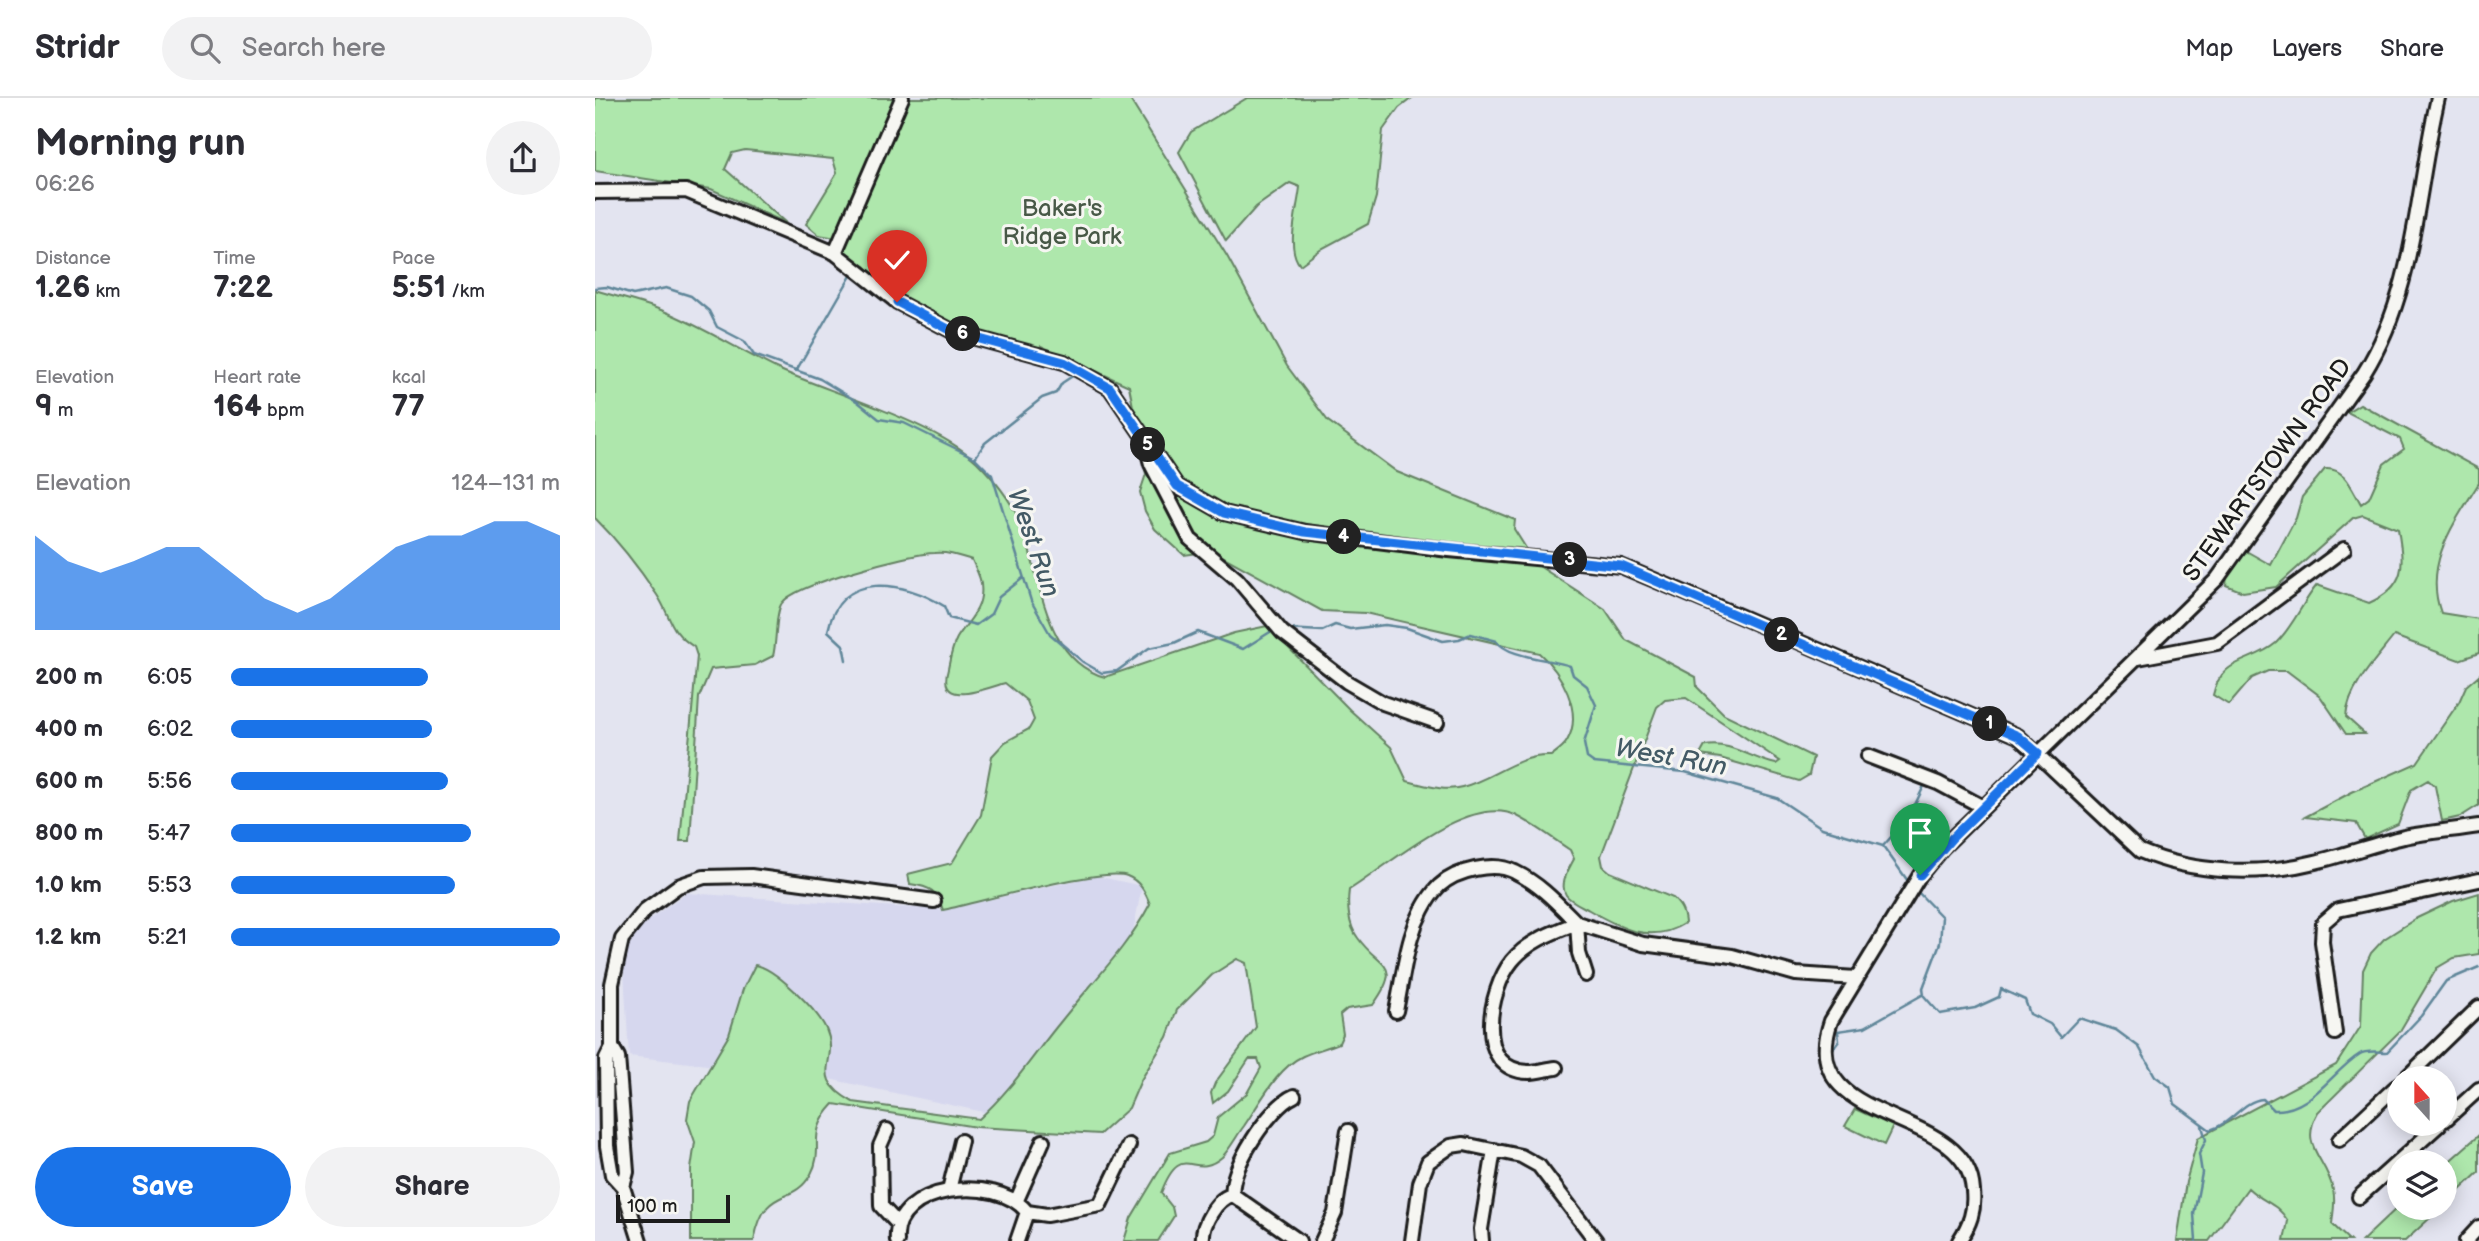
<!DOCTYPE html>
<meta charset="utf-8">
<style>
:root{--surface:#fff;--page:#f2f2f3;--text:#2b2b33;--muted:#7c7c81;--line:#e1e1e2;--accent:#1a73e8}
body{margin:0;font-family:"Balsamiq Sans",sans-serif;background:var(--page);color:var(--text);height:100vh;display:flex;flex-direction:column;font-size:26px;white-space:nowrap}
*{box-sizing:border-box;margin:0}
p{font-size:23px;color:var(--muted)}
.icon{flex:none;width:38px;height:38px;fill:none;stroke:currentColor;stroke-width:2;stroke-linecap:round;stroke-linejoin:round}
.map{position:relative;flex:1;overflow:hidden}
.panel{display:flex;flex-direction:column;background:var(--surface);width:595px}
.panel>*{flex:none}
.needle{width:46px;rotate:339deg}
.tools{position:absolute;left:1792px;top:968px;display:grid;gap:14px}
.tools a{display:grid;place-items:center;width:70px;height:70px;border-radius:50%;background:var(--surface);box-shadow:0 4px 18px #0003;font-size:35px}
.scale{position:absolute;left:21px;bottom:18px;width:114px;box-sizing:border-box;padding-left:7px;border:4px solid #1c1c1c;border-top:0;font-size:19px;line-height:24px;white-space:nowrap;color:#1c1c1c;-webkit-text-stroke:5px #f6f6f2;paint-order:stroke}
.pin{position:absolute;display:grid;place-items:center;width:60px;height:60px;color:#fff;margin:-72px -30px;border-radius:50% 50% 50% 0;rotate:-45deg;box-shadow:0 0 7px #0007}
.pin .icon{rotate:45deg}
.km{position:absolute;width:35px;height:35px;margin:-18px;border-radius:50%;background:#222;color:#fff;font-size:19px;line-height:35px;text-align:center}
.round{display:grid;place-items:center;flex:none;width:74px;height:74px;border-radius:37px;background:var(--page)}
.summary{display:flex;align-items:center;justify-content:space-between;height:119px;padding:0 35px}
h1{font-size:38px;font-weight:600;line-height:52px}
.figures{display:grid;grid-template-columns:repeat(3,1fr);gap:10px;height:119px;padding:7px 35px}
.figures div{display:grid;align-content:center}
.figures b{font-size:30px;font-weight:600}
.figures small{font-size:19px;font-weight:400}
.figures p{font-size:19px}
.chart{height:196px;padding:14px 35px}
.chart p{display:flex;justify-content:space-between}
.chart svg{width:100%;height:126px;margin-top:7px;fill:var(--accent);opacity:.7}
.cta{display:flex;gap:14px;margin-top:auto;padding:14px 35px}
.cta a{flex:1;height:80px;border-radius:42px;background:var(--accent);color:#fff;font-size:28px;font-weight:600;line-height:80px;text-align:center}
.cta a+a{background:var(--page);color:var(--text)}
ul{padding:0 35px;list-style:none;font-size:23px}
li{display:grid;grid-template-columns:112px 84px 1fr;align-items:center;height:52px}
li i{height:18px;border-radius:9px;background:var(--accent)}
header{display:flex;align-items:center;gap:42px;box-sizing:border-box;height:98px;padding:0 35px;background:var(--surface);border-bottom:2px solid var(--line)}
header strong{font-size:33px}
nav{display:flex;gap:38px;margin-inline-start:auto;font-size:24px}
.search{width:490px;height:63px;background:var(--page);display:flex;align-items:center;gap:18px;box-sizing:border-box;padding:0 24px;border-radius:38px;color:var(--muted);font-size:26px}
main{display:flex;flex:1;min-height:0}
.map>svg:first-child{display:block}
.built{fill:#d6d7ee}
.green{fill:#aee7ac;stroke:#658264;stroke-width:2}
.lines{fill:none;stroke-linecap:round;stroke-linejoin:round}
.stream{stroke:#5f8699;stroke-width:2.5}
.minor-casing{stroke:#1c1c1c;stroke-width:18}
.minor{stroke:#f6f6f2;stroke-width:12}
.route-casing{stroke:#fff;stroke-width:14}
.route{stroke:#1a73e8;stroke-width:9}
.labels{text-anchor:middle;dominant-baseline:central;stroke-width:6;stroke-linejoin:round;paint-order:stroke}
.park-label{font-size:24px;fill:#485947;stroke:#f6f6f2}
.street-label{font-size:24px;fill:#1c1c1c;stroke:#f6f6f2}
.water-label{font-size:26px;font-style:italic;fill:#435a65;stroke:#f6f6f2}
</style>
<header>
<strong>Stridr</strong>
<div class="search"><svg class="icon" aria-label="search" viewBox="0 0 24 24"><circle cx="10" cy="10" r="6"/><path d="M15 15l6 6"/></svg>Search here</div>
<nav><a>Map</a><a>Layers</a><a>Share</a></nav>
</header>
<main>
<section class="panel">
<div class="summary"><div><h1>Morning run</h1><p>06:26</p></div><a class="round"><svg class="icon" aria-label="share" viewBox="0 0 24 24"><path d="M12 15V3M7 8l5-5 5 5M5 13v7h14v-7"/></svg></a></div>
<div class="figures">
<div><p>Distance</p><b>1.26<small> km</small></b></div>
<div><p>Time</p><b>7:22</b></div>
<div><p>Pace</p><b>5:51<small> /km</small></b></div>
</div>
<div class="figures">
<div><p>Elevation</p><b>9<small> m</small></b></div>
<div><p>Heart rate</p><b>164<small> bpm</small></b></div>
<div><p>kcal</p><b>77</b></div>
</div>
<div class="chart"><p><span>Elevation</span>124–131 m</p>
<svg viewBox="0 0 160 44" preserveAspectRatio="none"><path d="M0 44V11L10 20L20 24L30 20L40 15L50 15L60 24L70 33L80 38L90 33L100 24L110 15L120 11L130 11L140 6L150 6L160 11V44z"/></svg>
</div>
<ul>
<li><b>200 m</b>6:05<i style="width:60%"></i></li>
<li><b>400 m</b>6:02<i style="width:61%"></i></li>
<li><b>600 m</b>5:56<i style="width:66%"></i></li>
<li><b>800 m</b>5:47<i style="width:73%"></i></li>
<li><b>1.0 km</b>5:53<i style="width:68%"></i></li>
<li><b>1.2 km</b>5:21<i style="width:100%"></i></li>
</ul>
<div class="cta"><a>Save</a><a>Share</a></div>
</section>
<div class="map">
<svg width="1884" height="1143" viewBox="0 0 1884 1143">
<rect width="100%" height="100%" fill="#e3e4f0"/>
<filter id="ink" filterUnits="userSpaceOnUse"><feTurbulence type="fractalNoise" baseFrequency=".0143" numOctaves="2"/><feDisplacementMap in="SourceGraphic" scale="14" xChannelSelector="R" yChannelSelector="G"/><feConvolveMatrix kernelMatrix="1 2 1 2 8 2 1 2 1" color-interpolation-filters="sRGB"/></filter>
<g filter="url(#ink)">
<path class="built" d="M501,778L547,788L534,854L398,1016L234,981L34,958L27,841L91,795L348,812Z"/>
<path class="green" d="M0,0H534L632,158L692,268L733,323L802,374L920,422L919,431L941,466L1010,511L1031,542L1101,579L1102,589L1129,616L1218,659L1214,677L1204,683L1125,660L1105,657L1110,648C1136,643 1156,661 1181,666L1185,663L1091,600L1070,602L1062,609L1006,758L1008,768L1015,774L1078,800C1086,808 1089,813 1090,825C1056,847 1025,830 994,812C987,808 975,803 971,797C964,786 974,771 979,761L975,752C958,741 939,726 920,717C872,696 792,769 754,792C752,807 753,827 763,840C785,871 809,864 778,907L752,911L745,917L748,936L744,945C732,950 719,953 708,958C682,970 665,1005 649,1028C642,1037 635,1051 627,1059C598,1084 587,1040 566,1095L577,1109L579,1118L563,1143H529L536,1120L575,1055L611,1044L618,1038L623,1019L652,995L666,970L663,961H654L633,993L618,1005L616,995L620,985L661,929L651,865L642,861L617,877L582,912L572,939L546,982L534,1010L505,1036L381,1029L239,1006C209,1038 231,1048 216,1076C197,1110 170,1084 159,1143H96V1071L100,1044L92,1021L95,1003L134,937L148,891L160,867C179,869 223,913 231,931C246,964 211,978 258,1004L384,1021C418,990 438,957 467,922C498,883 532,850 555,806C550,794 545,783 532,778C507,769 381,805 348,812C341,792 336,789 315,786L313,776L357,765L386,717L397,658L410,644L434,631L439,622L432,603L410,585C391,590 341,612 353,571C355,561 357,549 362,540C370,527 384,515 386,498C388,484 383,475 377,462C364,458 353,454 340,455C315,455 199,487 187,505C180,514 182,544 178,558L160,567L116,571L104,599L95,743H85L102,558L99,549C73,532 77,520 62,497C44,470 23,443 0,420V192C22,199 45,204 66,212C107,228 145,253 185,272C240,296 339,324 382,364C399,381 416,402 425,424C447,476 446,561 510,579L639,535L672,528L755,612L796,649L812,683C830,687 849,694 867,689C899,681 922,656 956,658C961,654 969,649 972,643C989,614 966,574 944,555L770,515L727,513L618,453L589,457L560,431L550,413L545,394L551,376L534,288L446,248L441,253L347,226L296,196L270,168L240,155L242,140L224,137L211,126L242,75L238,61L150,52L137,55L130,71L191,125L116,91L0,73Z
M652,0H817L804,10L788,32L781,99L773,126L728,150L705,167C690,150 703,110 705,89L695,85L661,109L631,143L584,54L596,34Z
M1765,306L1884,371V385C1859,425 1828,466 1846,515L1884,521V555L1864,562L1799,538C1782,560 1753,590 1751,619L1770,636H1751L1725,598L1692,573H1673L1657,580L1634,607L1618,597C1626,559 1656,566 1681,545C1698,529 1707,505 1722,487L1774,505C1812,488 1809,467 1803,431L1768,417L1758,420L1681,489L1648,494L1631,487L1632,478L1651,453L1676,467L1701,420L1707,399L1730,371C1750,369 1757,391 1766,406L1774,400L1789,366L1809,351L1805,341L1752,314Z
M1884,577V707L1865,719L1847,723L1840,688L1833,682L1816,692L1803,726L1770,741L1761,725L1710,719L1757,694L1822,665L1864,604L1871,588Z
M1884,795V856L1859,860L1842,870L1805,933L1723,1014C1703,1049 1732,1060 1738,1092C1741,1102 1738,1116 1737,1126L1755,1143H1689L1693,1123C1680,1103 1670,1106 1653,1090L1614,1143H1582L1591,1084L1603,1040L1741,967L1766,928L1768,872L1776,855L1789,841L1822,820L1858,803Z
M18,960L27,1077L24,1078L18,1063L14,969Z
M1260,1011L1298,1028L1289,1047L1250,1028Z
M1884,1037V1074L1850,1106V1067Z
M1804,1108L1846,1110L1810,1143H1767Z"/>
<g class="lines">
<path class="stream" d="M0,190L12,189L38,197L71,190L96,198L114,213L122,229L149,243L159,257L225,281L263,304L284,321L309,325L380,360L397,377L436,503L455,536L488,564L507,575L522,573L554,550L579,545L603,534L648,551L680,531
M201,273L257,176
M380,360L390,345L447,300L461,295L467,285L479,277
M691,531L727,533L740,527L755,531L790,527L812,530L848,543L864,541L876,536L902,543C911,559 956,561 975,568L978,577L992,588L1001,607L989,645L992,660L999,665L1090,674L1182,700L1227,730L1288,748L1315,786
M251,562L248,547L233,533C245,471 309,483 349,508L354,520L381,527L396,516L404,499L428,480
M1288,748L1314,719L1329,688
M1320,791L1347,819L1345,845L1328,890L1329,898L1345,916L1380,910L1404,899L1406,891L1430,902L1435,916L1455,926L1466,939L1484,920L1521,932L1544,949L1560,978L1575,989L1580,1006L1615,1032C1640,1024 1646,1003 1668,1001L1679,1012C1716,1014 1737,973 1765,956C1771,952 1784,954 1792,954L1826,918L1851,883L1884,869
M1238,951L1244,943L1243,933L1270,929L1329,896
M1601,1143L1599,1116L1607,1075L1604,1056L1611,1042L1607,1028"/>
<defs>
<path id="minor" d="M0,94L91,93L240,155L302,204L359,234L469,264L515,290L582,388L629,415L710,434L854,452L1026,468L1114,505L1423,638L1545,753C1599,776 1664,778 1720,764C1750,757 1779,746 1809,739C1834,734 1859,732 1884,728
M240,155L307,0
M552,351L556,366L595,441L642,481L687,534L752,584L788,605L842,624
M1543,560L1622,545L1749,451
M1273,658L1343,685L1388,709
M801,913C806,889 809,864 816,840C821,822 831,801 844,788C861,772 899,763 920,774C945,786 963,806 982,825L984,855L991,877
M1740,935L1727,844L1728,825L1743,812L1884,782
M17,949L23,959L32,1074L28,1089
M961,970C952,971 942,974 934,974C878,973 894,891 917,863C933,843 959,834 982,825L1048,846L1137,858L1201,876L1261,880
M1811,980L1884,909
M1850,1022L1884,991
M292,1032L285,1048L286,1108L304,1127
M1744,1042L1804,986
M354,1092L366,1043
M638,1097L704,1143
M1764,1099L1845,1026
M421,1104L448,1043
M432,1114L452,1117L505,1107L534,1047
M45,1143L28,1089L17,1077L12,1048L11,961L17,949V886L27,841L50,812L83,788L109,779L156,778L339,803
M302,1143C297,1087 402,1075 432,1114L422,1143
M608,1143C606,1128 622,1099 638,1097C633,1072 675,1008 699,998
M727,1143L740,1115L753,1033
M817,1143L825,1085L833,1064L856,1048L869,1046L926,1058L944,1068L1001,1143
M887,1143L886,1131L899,1052
M1364,1143C1375,1126 1380,1113 1378,1093C1373,1005 1198,1032 1236,923L1325,777L1347,750L1622,481L1769,275C1821,192 1821,92 1843,0
M1871,1143L1884,1129"/>
</defs>
<use href="#minor" class="minor-casing"/>
<use href="#minor" class="minor"/>
</g>
</g>
<g class="lines" filter="url(#ink)">
<defs>
<path id="route" d="M302,204L359,234L469,264L515,290L582,388L629,415L710,434L1026,468L1423,638L1443,655L1357,740L1325,777"/>
</defs>
<use href="#route" class="route-casing"/>
<use href="#route" class="route"/>
</g>
<g class="labels">
<g class="park-label">
<text x="467" y="110">Baker's<tspan x="467" dy="28">Ridge Park</tspan></text>
</g>
<g class="street-label">
<text transform="translate(1672 372) rotate(-54)">STEWARTSTOWN ROAD</text>
</g>
<g class="water-label">
<text transform="translate(438 445) rotate(71)">West Run</text>
<text transform="translate(1076 660) rotate(10)">West Run</text>
</g>
</g>
</svg>
<div class="tools">
<a><svg class="needle" viewBox="-14 -14 28 28"><path d="M0-13l5 13h-10z" fill="#e53935"/><path d="M0 13l5-13h-10z" fill="#7c7c81"/></svg></a>
<a><svg class="icon" aria-label="layers" viewBox="0 0 24 24"><path d="M12 4l9 5-9 5-9-5zM3 14l9 5 9-5"/></svg></a>
</div>
<div class="scale">100 m</div>
<div class="pin" style="left:1325px;top:777px;background:#1e9e55"><svg class="icon" aria-label="arrive" viewBox="0 0 24 24"><path d="M6 21V4h12l-3 4 3 4H6"/></svg></div>
<div class="pin" style="left:302px;top:204px;background:#d93025"><svg class="icon" aria-label="check" viewBox="0 0 24 24"><path d="M5 12l5 5 9-10"/></svg></div>
<b class="km" style="left:1395px;top:626px">1</b>
<b class="km" style="left:1187px;top:537px">2</b>
<b class="km" style="left:975px;top:462px">3</b>
<b class="km" style="left:749px;top:439px">4</b>
<b class="km" style="left:553px;top:347px">5</b>
<b class="km" style="left:368px;top:236px">6</b>
</div>
</main>
